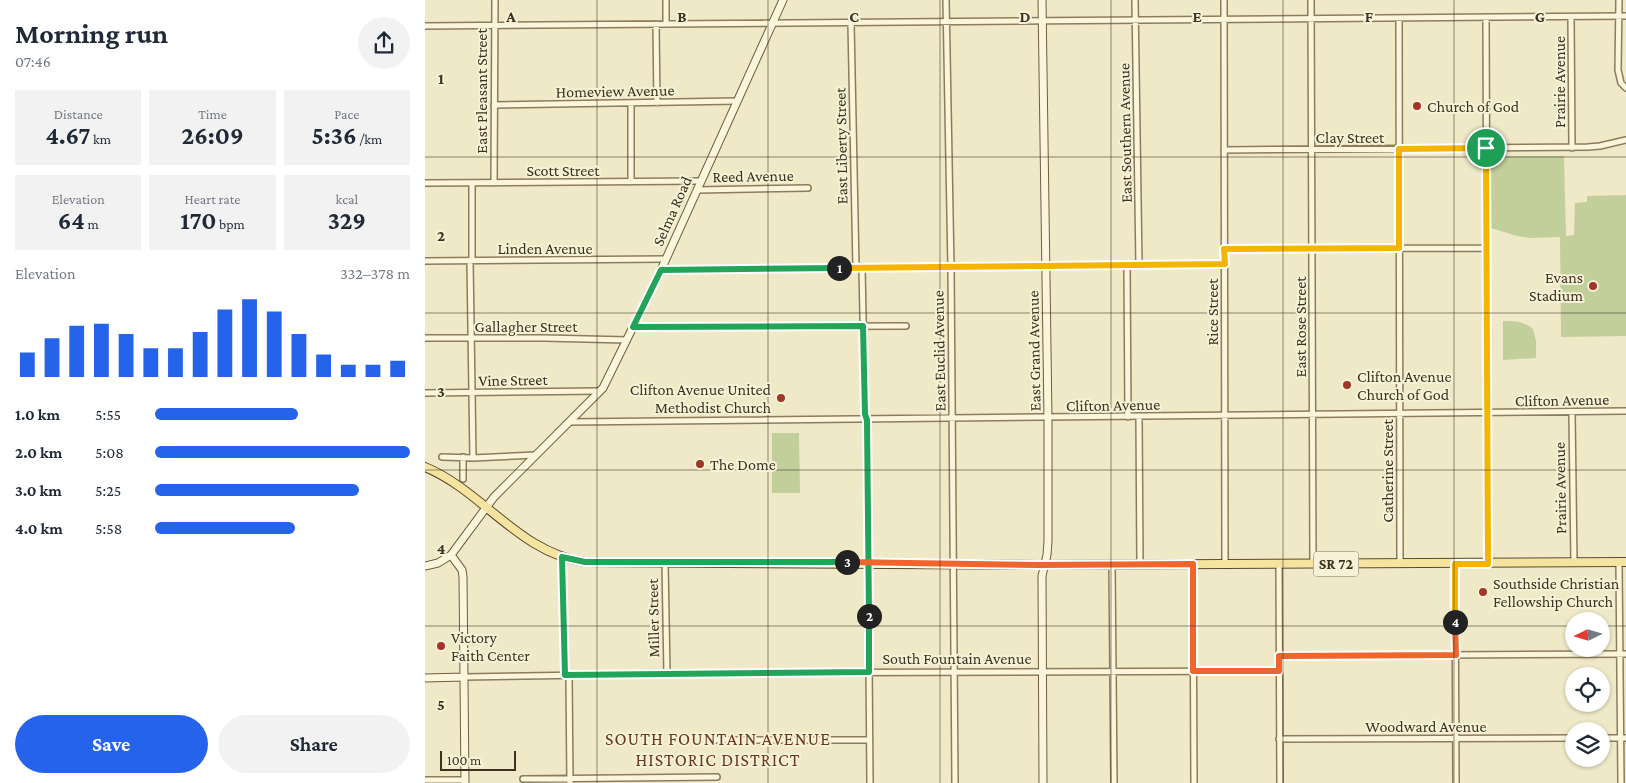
<!DOCTYPE html>
<meta charset="utf-8">
<style>
:root{--surface:#fff;--page:#f2f2f3;--text:#1f2937;--muted:#747a83;--accent:#2563eb}
body{margin:0;font-family:"Crimson Pro",serif;background:var(--page);color:var(--text);height:100vh;display:flex;flex-direction:column;font-size:19px;white-space:nowrap}
*{box-sizing:border-box;margin:0}
p{font-size:16px;color:var(--muted)}
.icon{flex:none;width:28px;height:28px;fill:none;stroke:currentColor;stroke-width:2;stroke-linecap:round;stroke-linejoin:round}
.map{position:relative;flex:1;overflow:hidden}
.drawer{display:flex;flex-direction:column;background:var(--surface);width:425px}
.drawer>*{flex:none}
.needle{width:32px;rotate:265deg}
.buttons{position:absolute;left:1140px;top:612px;display:grid;gap:10px}
.buttons a{display:grid;place-items:center;width:45px;height:45px;border-radius:50%;background:var(--surface);box-shadow:0 1px 4px #0004;font-size:25px}
.scale{position:absolute;left:15px;bottom:12px;width:76px;box-sizing:border-box;padding-left:5px;border:2px solid #3d3220;border-top:0;font-size:14px;line-height:18px;white-space:nowrap;color:#3d3220;-webkit-text-stroke:4px #f7f2d7;paint-order:stroke}
.pin{position:absolute;display:grid;place-items:center;width:42px;height:42px;color:#fff;margin:-21px;border:2px solid #fff;border-radius:50%;box-shadow:0 1px 5px #0007}
.km{position:absolute;width:25px;height:25px;margin:-12px;border-radius:50%;background:#222;color:#fff;font-size:14px;line-height:25px;text-align:center}
.round{display:grid;place-items:center;flex:none;width:52px;height:52px;border-radius:26px;background:var(--page)}
.summary{display:flex;align-items:center;justify-content:space-between;height:85px;padding:0 15px}
h1{font-size:28px;font-weight:700;line-height:38px}
.stats{display:grid;grid-template-columns:repeat(3,1fr);gap:8px;height:85px;padding:5px 15px}
.stats div{display:grid;align-content:center;border-radius:0px;background:var(--page);text-align:center}
.stats b{font-size:25px;font-weight:700}
.stats small{font-size:14px;font-weight:400}
.stats p{font-size:14px}
.chart{height:140px;padding:10px 15px}
.chart p{display:flex;justify-content:space-between}
.chart svg{width:100%;height:90px;margin-top:5px;stroke:var(--accent);stroke-width:6}
.primary-button{display:flex;gap:10px;margin-top:auto;padding:10px 15px}
.primary-button a{flex:1;height:58px;border-radius:30px;background:var(--accent);color:#fff;font-size:20px;font-weight:700;line-height:58px;text-align:center}
.primary-button a+a{background:var(--page);color:var(--text)}
ul{padding:0 15px;list-style:none;font-size:16px}
li{display:grid;grid-template-columns:80px 60px 1fr;align-items:center;height:38px}
li i{height:12px;border-radius:6px;background:var(--accent)}
main{display:flex;flex:1;min-height:0}
.map>svg:first-child{display:block}
.green{fill:#c2cf9a}
.lines{fill:none;stroke-linecap:round;stroke-linejoin:round}
.street-casing{stroke:#8d7c5b;stroke-width:8}
.secondary-casing{stroke:#6f5d3e;stroke-width:9}
.primary-casing{stroke:#5b4a2f;stroke-width:10}
.street{stroke:#faf5db;stroke-width:5}
.secondary{stroke:#faf5db;stroke-width:7}
.primary{stroke:#f4e49f;stroke-width:8}
.split-1-casing{stroke:#fff;stroke-width:10}
.split-2-casing{stroke:#fff;stroke-width:10}
.split-3-casing{stroke:#fff;stroke-width:10}
.split-4-casing{stroke:#fff;stroke-width:10}
.split-5-casing{stroke:#fff;stroke-width:10}
.split-1{stroke:#f5b400;stroke-width:6}
.split-2{stroke:#22a559;stroke-width:6}
.split-3{stroke:#22a559;stroke-width:6}
.split-4{stroke:#f0652b;stroke-width:6}
.split-5{stroke:#f5b400;stroke-width:6}
.grid{fill:none;stroke:#3d3220;stroke-width:1;stroke-opacity:0.55}
.poi-dot{fill:#9f3729;stroke:#f7f2d7;stroke-width:2}
.labels{text-anchor:middle;dominant-baseline:central;stroke-width:4;stroke-linejoin:round;paint-order:stroke}
.shield{fill:#f7f2d7;stroke:#756c57;stroke-width:1}
.shield-label{font-size:15px;font-weight:bold;fill:#3d3220}
.street-label{font-size:16px;fill:#3d3220;stroke:#f7f2d7}
.poi-label{font-size:16px;fill:#3d3220;stroke:#f7f2d7;text-anchor:start}
.neighbourhood-label{font-size:18px;letter-spacing:1px;fill:#6b381d;stroke:#f7f2d7}
.grid-label{font-size:16px;text-anchor:middle;font-weight:bold;fill:#3d3220;stroke:#f7f2d7;stroke-width:4;stroke-linejoin:round;paint-order:stroke}
</style>
<main>
<section class="drawer">
<div class="summary"><div><h1>Morning run</h1><p>07:46</p></div><a class="round"><svg class="icon" aria-label="share" viewBox="0 0 24 24"><path d="M12 15V3M7 8l5-5 5 5M5 13v7h14v-7"/></svg></a></div>
<div class="stats">
<div><p>Distance</p><b>4.67<small> km</small></b></div>
<div><p>Time</p><b>26:09</b></div>
<div><p>Pace</p><b>5:36<small> /km</small></b></div>
</div>
<div class="stats">
<div><p>Elevation</p><b>64<small> m</small></b></div>
<div><p>Heart rate</p><b>170<small> bpm</small></b></div>
<div><p>kcal</p><b>329</b></div>
</div>
<div class="chart"><p><span>Elevation</span>332–378 m</p>
<svg viewBox="0 0 160 44" preserveAspectRatio="none"><path d="M5 44V32M15 44V25M25 44V19M35 44V18M45 44V23M55 44V30M65 44V30M75 44V22M85 44V11M95 44V6M105 44V12M115 44V23M125 44V33M135 44V38M145 44V38M155 44V36"/></svg>
</div>
<ul>
<li><b>1.0 km</b>5:55<i style="width:56%"></i></li>
<li><b>2.0 km</b>5:08<i style="width:100%"></i></li>
<li><b>3.0 km</b>5:25<i style="width:80%"></i></li>
<li><b>4.0 km</b>5:58<i style="width:55%"></i></li>
</ul>
<div class="primary-button"><a>Save</a><a>Share</a></div>
</section>
<div class="map">
<svg width="1201" height="783" viewBox="0 0 1201 783">
<rect width="100%" height="100%" fill="#f0e9c7"/>
<path class="green" d="M1066,156H1139L1141,236L1149,235L1150,203L1162,202V196L1201,195V336L1136,337L1135,237L1106,238L1092,236L1066,228Z
M1078,321C1090,321 1098,321 1108,329L1111,341V358L1078,360Z
M347,433H374L375,493H347Z"/>
<g class="lines">
<defs>
<path id="street" d="M241,0V24
M521,0L526,268L530,783
M710,0L714,266
M799,0L800,564
M886,0L888,564
M1194,0L1193,70L1196,83L1201,88
M1061,17L1063,564
M1146,17L1147,148
M974,18L975,564
M426,23L431,268
M231,24L232,103
M0,26L1201,16
M69,105L312,101
M799,150L1163,147L1175,146L1201,140
M206,182V103
M0,183L276,181
M47,183V261
M69,183L70,0
M272,190L383,188
M799,249L1062,248
M0,261L241,259
M45,261L48,458
M702,266L703,417
M437,268L440,414L442,420L445,783
M236,270L799,264
M208,327L481,326
M0,338H119L202,340
M0,393L175,391
M1147,413L1149,563
M714,417L715,564
M144,422L1201,411
M17,457L48,458L111,455
M38,479V457
M137,557L140,675
M240,562L242,674
M1194,562L1196,783
M687,564L689,783
M768,564L769,783
M854,564L855,783
M1030,564L1031,783
M854,656L1201,654
M144,675L145,783
M39,677L291,673L854,671
M1176,738H1201
M854,739L1149,738
M291,740H444
M98,779L292,777
M0,780H40"/>
<path id="secondary" d="M617,0L623,418V541L622,555L617,576L618,783
M26,555L37,570L38,577L40,783
M0,566L13,563L26,555L69,497L178,388L236,270L358,0
M0,678L39,677"/>
<path id="primary" d="M0,467C58,491 94,553 160,562L613,565L1201,562"/>
</defs>
<use href="#street" class="street-casing"/>
<use href="#secondary" class="secondary-casing"/>
<use href="#primary" class="primary-casing"/>
<use href="#street" class="street"/>
<use href="#secondary" class="secondary"/>
<use href="#primary" class="primary"/>
</g>
<g class="lines">
<defs>
<path id="split-1" d="M414,268L800,264L799,249L974,248V149L1061,148"/>
<path id="split-2" d="M414,268L236,270L208,327L438,326L440,414L442,420L444,616"/>
<path id="split-3" d="M422,562H160L137,557L140,675L444,672V616"/>
<path id="split-4" d="M422,562L613,565L768,564V671H854V656L1031,655L1030,622"/>
<path id="split-5" d="M1030,622V564H1063L1061,148"/>
</defs>
<use href="#split-1" class="split-1-casing"/>
<use href="#split-2" class="split-2-casing"/>
<use href="#split-3" class="split-3-casing"/>
<use href="#split-4" class="split-4-casing"/>
<use href="#split-5" class="split-5-casing"/>
<use href="#split-1" class="split-1"/>
<use href="#split-2" class="split-2"/>
<use href="#split-3" class="split-3"/>
<use href="#split-4" class="split-4"/>
<use href="#split-5" class="split-5"/>
</g>
<path class="grid" d="M172,0V783M343,0V783M515,0V783M686,0V783M858,0V783M1029,0V783M0,157H1201M0,313H1201M0,470H1201M0,626H1149M1176,626H1201"/>
<g class="poi-dot">
<circle cx="992" cy="106" r="5"/>
<circle cx="1168" cy="286" r="5"/>
<circle cx="922" cy="385" r="5"/>
<circle cx="356" cy="398" r="5"/>
<circle cx="275" cy="464" r="5"/>
<circle cx="1058" cy="592" r="5"/>
<circle cx="16" cy="646" r="5"/>
</g>
<g class="labels">
<rect class="shield" x="888.5" y="551.5" width="45" height="25" rx="4"/>
<g class="shield-label">
<text x="911" y="564">SR 72</text>
</g>
<g class="street-label">
<text transform="translate(1134 82) rotate(-90)">Prairie Avenue</text>
<text transform="translate(56 91) rotate(-90)">East Pleasant Street</text>
<text transform="translate(190 91) rotate(-1)">Homeview Avenue</text>
<text transform="translate(700 133) rotate(-91)">East Southern Avenue</text>
<text x="925" y="137">Clay Street</text>
<text transform="translate(416 146) rotate(-91)">East Liberty Street</text>
<text x="138" y="170">Scott Street</text>
<text transform="translate(328 176) rotate(-1)">Reed Avenue</text>
<text transform="translate(247 211) rotate(-66)">Selma Road</text>
<text x="120" y="248">Linden Avenue</text>
<text transform="translate(787 312) rotate(-90)">Rice Street</text>
<text x="101" y="326">Gallagher Street</text>
<text transform="translate(875 327) rotate(-90)">East Rose Street</text>
<text transform="translate(514 351) rotate(-91)">East Euclid Avenue</text>
<text transform="translate(609 351) rotate(-91)">East Grand Avenue</text>
<text transform="translate(88 380) rotate(-1)">Vine Street</text>
<text transform="translate(1137 400) rotate(-1)">Clifton Avenue</text>
<text transform="translate(688 405) rotate(-1)">Clifton Avenue</text>
<text transform="translate(962 471) rotate(-90)">Catherine Street</text>
<text transform="translate(1135 488) rotate(-91)">Prairie Avenue</text>
<text transform="translate(228 618) rotate(-91)">Miller Street</text>
<text x="532" y="658">South Fountain Avenue</text>
<text x="1001" y="726">Woodward Avenue</text>
</g>
<g class="poi-label">
<text x="1002" y="106">Church of God</text>
<text x="1158" y="277" text-anchor="end">Evans<tspan x="1158" dy="18">Stadium</tspan></text>
<text x="932" y="376">Clifton Avenue<tspan x="932" dy="18">Church of God</tspan></text>
<text x="346" y="389" text-anchor="end">Clifton Avenue United<tspan x="346" dy="18">Methodist Church</tspan></text>
<text x="285" y="464">The Dome</text>
<text x="1068" y="583">Southside Christian<tspan x="1068" dy="18">Fellowship Church</tspan></text>
<text x="26" y="637">Victory<tspan x="26" dy="18">Faith Center</tspan></text>
</g>
<g class="neighbourhood-label">
<text x="293" y="739">SOUTH FOUNTAIN AVENUE<tspan x="293" dy="21">HISTORIC DISTRICT</tspan></text>
</g>
</g>
<g class="grid-label">
<text x="86" y="22">A</text>
<text x="257" y="22">B</text>
<text x="429" y="22">C</text>
<text x="600" y="22">D</text>
<text x="772" y="22">E</text>
<text x="944" y="22">F</text>
<text x="1115" y="22">G</text>
<text x="16" y="84">1</text>
<text x="16" y="241">2</text>
<text x="16" y="397">3</text>
<text x="16" y="554">4</text>
<text x="16" y="710">5</text>
</g>
</svg>
<div class="buttons">
<a><svg class="needle" viewBox="-14 -14 28 28"><path d="M0-13l5 13h-10z" fill="#e53935"/><path d="M0 13l5-13h-10z" fill="#747a83"/></svg></a>
<a><svg class="icon" aria-label="locate" viewBox="0 0 24 24"><circle cx="12" cy="12" r="6"/><path d="M12 2v4M12 18v4M2 12h4M18 12h4"/></svg></a>
<a><svg class="icon" aria-label="layers" viewBox="0 0 24 24"><path d="M12 4l9 5-9 5-9-5zM3 14l9 5 9-5"/></svg></a>
</div>
<div class="scale">100 m</div>
<div class="pin" style="left:1061px;top:148px;background:#1e9e55"><svg class="icon" aria-label="arrive" viewBox="0 0 24 24"><path d="M6 21V4h12l-3 4 3 4H6"/></svg></div>
<b class="km" style="left:414px;top:268px">1</b>
<b class="km" style="left:444px;top:616px">2</b>
<b class="km" style="left:422px;top:562px">3</b>
<b class="km" style="left:1030px;top:622px">4</b>
</div>
</main>
